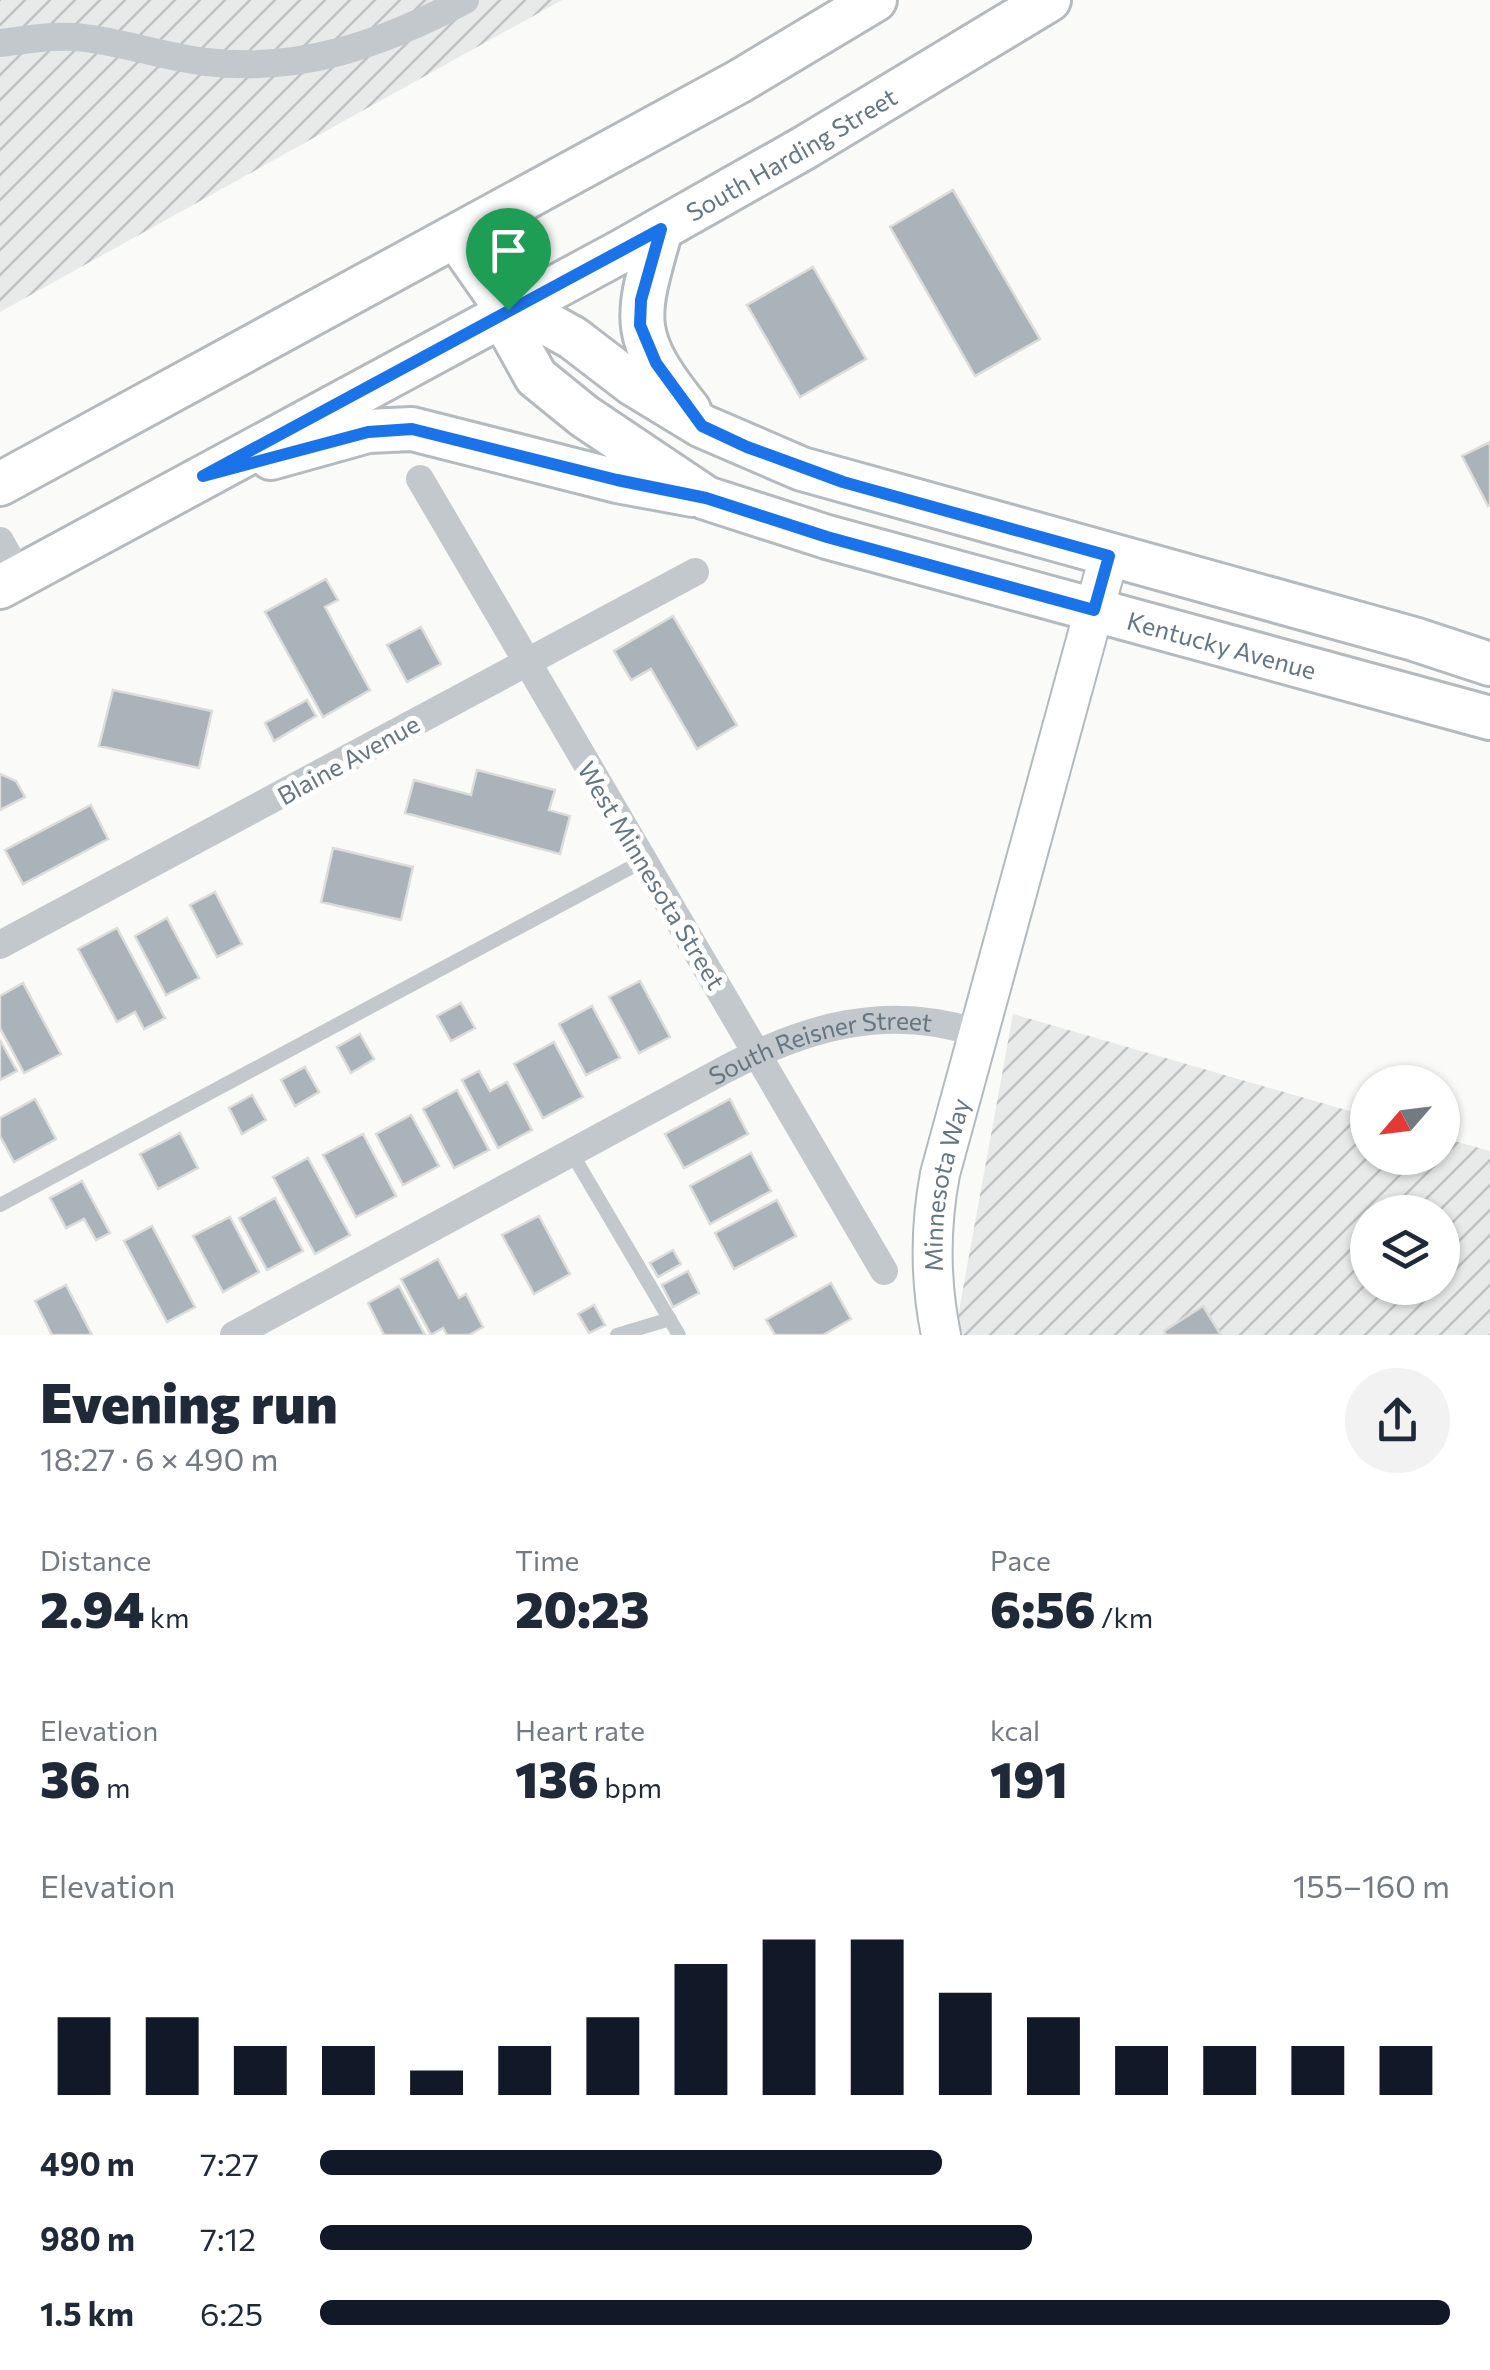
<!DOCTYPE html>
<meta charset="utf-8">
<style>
:root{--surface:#fff;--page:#f2f2f3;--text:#1f2937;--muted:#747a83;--accent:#111827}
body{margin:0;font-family:Commissioner,sans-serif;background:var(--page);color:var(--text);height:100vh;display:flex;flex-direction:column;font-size:38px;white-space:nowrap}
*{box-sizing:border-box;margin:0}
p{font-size:32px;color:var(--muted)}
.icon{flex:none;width:55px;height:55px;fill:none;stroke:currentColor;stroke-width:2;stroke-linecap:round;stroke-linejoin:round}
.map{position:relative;height:1335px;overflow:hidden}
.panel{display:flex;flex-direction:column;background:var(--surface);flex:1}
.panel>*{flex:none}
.needle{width:65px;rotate:242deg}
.fabs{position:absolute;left:1350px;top:1065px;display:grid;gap:20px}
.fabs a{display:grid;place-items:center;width:110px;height:110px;border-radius:50%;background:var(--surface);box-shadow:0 2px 8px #0004;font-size:50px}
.pin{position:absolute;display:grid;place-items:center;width:85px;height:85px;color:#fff;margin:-102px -42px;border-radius:50% 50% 50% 0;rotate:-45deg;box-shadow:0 0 10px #0007}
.pin .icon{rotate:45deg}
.round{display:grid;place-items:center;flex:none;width:105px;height:105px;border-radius:52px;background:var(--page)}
.headline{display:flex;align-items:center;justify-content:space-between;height:170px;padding:0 40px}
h1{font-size:55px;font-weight:800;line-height:75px}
.stats{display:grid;grid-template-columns:repeat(3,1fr);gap:15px;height:170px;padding:10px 40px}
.stats div{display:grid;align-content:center}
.stats b{font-size:50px;font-weight:800}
.stats small{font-size:28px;font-weight:400}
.stats p{font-size:28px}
.chart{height:280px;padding:20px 40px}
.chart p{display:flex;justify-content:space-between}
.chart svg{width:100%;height:180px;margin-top:10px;stroke:var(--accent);stroke-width:6}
ul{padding:0 40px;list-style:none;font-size:32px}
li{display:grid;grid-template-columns:160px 120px 1fr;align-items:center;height:75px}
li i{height:25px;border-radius:12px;background:var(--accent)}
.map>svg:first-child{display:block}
.industrial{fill:url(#industrial-furrows);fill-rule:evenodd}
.building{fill:#aab3b9;stroke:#dcdcda;stroke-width:2.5}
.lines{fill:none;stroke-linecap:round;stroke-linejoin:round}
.secondary-casing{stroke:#b3babf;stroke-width:42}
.primary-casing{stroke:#b5babe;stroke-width:48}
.lane{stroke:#c3c8cc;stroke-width:14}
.street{stroke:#c3c8cc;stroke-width:28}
.secondary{stroke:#fff;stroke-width:38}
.primary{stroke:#fff;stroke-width:42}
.route-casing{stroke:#fff;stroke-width:20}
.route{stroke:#1a73e8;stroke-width:12}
.labels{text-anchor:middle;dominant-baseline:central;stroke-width:10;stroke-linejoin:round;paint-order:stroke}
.street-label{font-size:25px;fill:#657683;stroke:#fff}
</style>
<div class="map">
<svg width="1490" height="1335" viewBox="0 0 1490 1335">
<defs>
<pattern id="industrial-furrows" width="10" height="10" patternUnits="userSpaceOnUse" patternTransform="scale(2.5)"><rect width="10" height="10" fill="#e8e9e9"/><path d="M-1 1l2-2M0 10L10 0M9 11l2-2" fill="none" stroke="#c0c1c2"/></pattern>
</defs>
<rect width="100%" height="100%" fill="#fafaf8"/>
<path class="industrial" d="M0,0H562L0,312Z
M1013,1014L1367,1116L1368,1158H1442L1443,1138L1490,1151V1335H959L956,1327ZM1368,1212H1442V1288H1368Z"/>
<path class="building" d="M953,190L1040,339L975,376L890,227Z
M813,267L866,359L800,397L747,305Z
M1490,442V505L1488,506L1462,456Z
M326,579L338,600L325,607L370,690L323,717L265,612Z
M673,616L737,725L697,749L651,669L631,680L614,651Z
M421,627L441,664L407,682L387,645Z
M113,690L212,711L199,768L99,746Z
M307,700L316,716L274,741L265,723Z
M477,770L555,790L549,810L570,816L560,854L405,813L414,780L471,795Z
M0,774L16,781L25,797L0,810Z
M91,805L108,839L23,884L5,850Z
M333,848L413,867L401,920L321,902Z
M215,892L242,944L217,957L190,905Z
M167,918L199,978L166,995L135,936Z
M117,928L165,1018L144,1029L135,1012L117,1022L78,949Z
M640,981L670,1037L639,1053L609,997Z
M23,983L61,1054L24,1073L0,1028V996Z
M461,1003L475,1028L451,1041L437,1016Z
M592,1006L620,1058L586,1075L559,1024Z
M360,1034L374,1059L351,1073L337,1047Z
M0,1040L17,1071L0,1080Z
M554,1042L583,1097L543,1118L514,1064Z
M305,1067L319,1092L295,1106L281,1080Z
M479,1071L490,1091L507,1082L532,1130L498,1148L462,1080Z
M457,1090L489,1150L454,1168L423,1109Z
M252,1095L266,1120L242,1134L229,1108Z
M35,1099L56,1139L14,1162L0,1136V1118Z
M730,1099L748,1134L684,1168L665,1134Z
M411,1115L439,1166L403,1185L376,1134Z
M180,1133L198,1168L158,1189L140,1154Z
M363,1134L396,1196L356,1217L323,1155Z
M751,1153L771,1191L710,1224L690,1186Z
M308,1158L350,1235L315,1254L273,1177Z
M82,1181L110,1233L96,1240L84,1219L66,1228L50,1198Z
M275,1198L303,1251L267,1270L239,1218Z
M777,1200L796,1236L734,1269L715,1233Z
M539,1216L570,1274L534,1294L502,1235Z
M230,1217L259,1272L223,1292L193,1236Z
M152,1226L195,1307L167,1322L124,1241Z
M673,1250L681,1264L658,1277L650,1263Z
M438,1259L459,1298L466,1294L483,1327L469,1335H447L443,1328L431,1335L401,1279Z
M688,1271L699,1293L673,1307L662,1285Z
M831,1283L851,1319L823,1335H775L766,1320Z
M66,1285L92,1335H52L35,1301Z
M399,1286L425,1335H384L368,1303Z
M594,1305L605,1325L589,1333L578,1314Z
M1203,1306L1221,1335H1166L1164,1331Z"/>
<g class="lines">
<defs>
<g id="secondary">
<path id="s2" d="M941,1335C930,1281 930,1227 940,1174L1109,556"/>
</g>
<g id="primary">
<path d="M661,229C636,318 628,334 689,410"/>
<path id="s3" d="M456,237L507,310L511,332L536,377L584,416L706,498L827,537L1490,718"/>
<path d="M507,310L546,323L573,338L633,384L702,426L802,469L1414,639L1490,664"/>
<path d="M271,458L368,431L412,429L617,481L693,495"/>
<path d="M0,484L740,81L875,0"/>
<path id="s4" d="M0,587L622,251L804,148L1049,0"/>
</g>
</defs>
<use href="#secondary" class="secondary-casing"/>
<use href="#primary" class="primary-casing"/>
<path class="lane" d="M571,1152L679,1335
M0,1205L643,861
M617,1335L670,1319"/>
<g class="street">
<path d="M0,43C28,40 56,34 85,38C126,43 165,57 206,62C300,73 383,44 465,0"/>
<path d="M420,479L884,1271"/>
<path d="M0,541L19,576"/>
<path d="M0,945L695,572"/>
<path id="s1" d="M234,1335L724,1070C805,1027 887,1003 977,1033"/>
</g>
<use href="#secondary" class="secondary"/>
<use href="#primary" class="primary"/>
</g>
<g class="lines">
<defs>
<path id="route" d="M661,229L641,300L640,325L656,363L702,426L747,447L843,482L1109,556L1094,610L827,537L706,498L617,480L412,429L368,432L203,476Z"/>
</defs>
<use href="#route" class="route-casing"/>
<use href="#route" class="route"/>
</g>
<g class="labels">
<g class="street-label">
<text stroke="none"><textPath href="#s4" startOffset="902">South Harding Street</textPath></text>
<text stroke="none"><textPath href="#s3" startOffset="908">Kentucky Avenue</textPath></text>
<text transform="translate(348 759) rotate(-29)">Blaine Avenue</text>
<text transform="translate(652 875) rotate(59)">West Minnesota Street</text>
<text stroke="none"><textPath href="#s1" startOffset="658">South Reisner Street</textPath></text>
<text stroke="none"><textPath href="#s2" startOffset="152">Minnesota Way</textPath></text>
</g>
</g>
</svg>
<div class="fabs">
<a><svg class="needle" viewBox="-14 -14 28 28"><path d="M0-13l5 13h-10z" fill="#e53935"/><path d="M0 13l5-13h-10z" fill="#747a83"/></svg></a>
<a><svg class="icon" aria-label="layers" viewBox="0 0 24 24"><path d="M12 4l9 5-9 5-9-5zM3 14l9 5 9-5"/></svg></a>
</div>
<div class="pin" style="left:508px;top:310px;background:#1e9e55"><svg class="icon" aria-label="arrive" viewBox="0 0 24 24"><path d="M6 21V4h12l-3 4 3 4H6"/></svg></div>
</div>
<section class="panel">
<div class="headline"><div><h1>Evening run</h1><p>18:27 · 6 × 490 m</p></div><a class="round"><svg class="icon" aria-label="share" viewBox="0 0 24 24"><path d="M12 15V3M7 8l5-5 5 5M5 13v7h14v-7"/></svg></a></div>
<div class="stats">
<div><p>Distance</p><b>2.94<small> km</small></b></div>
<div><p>Time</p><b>20:23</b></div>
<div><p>Pace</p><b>6:56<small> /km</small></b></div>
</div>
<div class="stats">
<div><p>Elevation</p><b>36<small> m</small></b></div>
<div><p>Heart rate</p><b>136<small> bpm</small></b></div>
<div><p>kcal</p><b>191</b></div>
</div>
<div class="chart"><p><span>Elevation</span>155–160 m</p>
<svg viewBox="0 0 160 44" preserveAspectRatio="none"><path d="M5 44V25M15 44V25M25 44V32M35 44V32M45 44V38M55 44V32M65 44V25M75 44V12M85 44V6M95 44V6M105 44V19M115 44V25M125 44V32M135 44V32M145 44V32M155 44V32"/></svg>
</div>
<ul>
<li><b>490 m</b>7:27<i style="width:55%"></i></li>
<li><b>980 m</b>7:12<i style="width:63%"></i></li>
<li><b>1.5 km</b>6:25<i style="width:100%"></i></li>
</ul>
</section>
